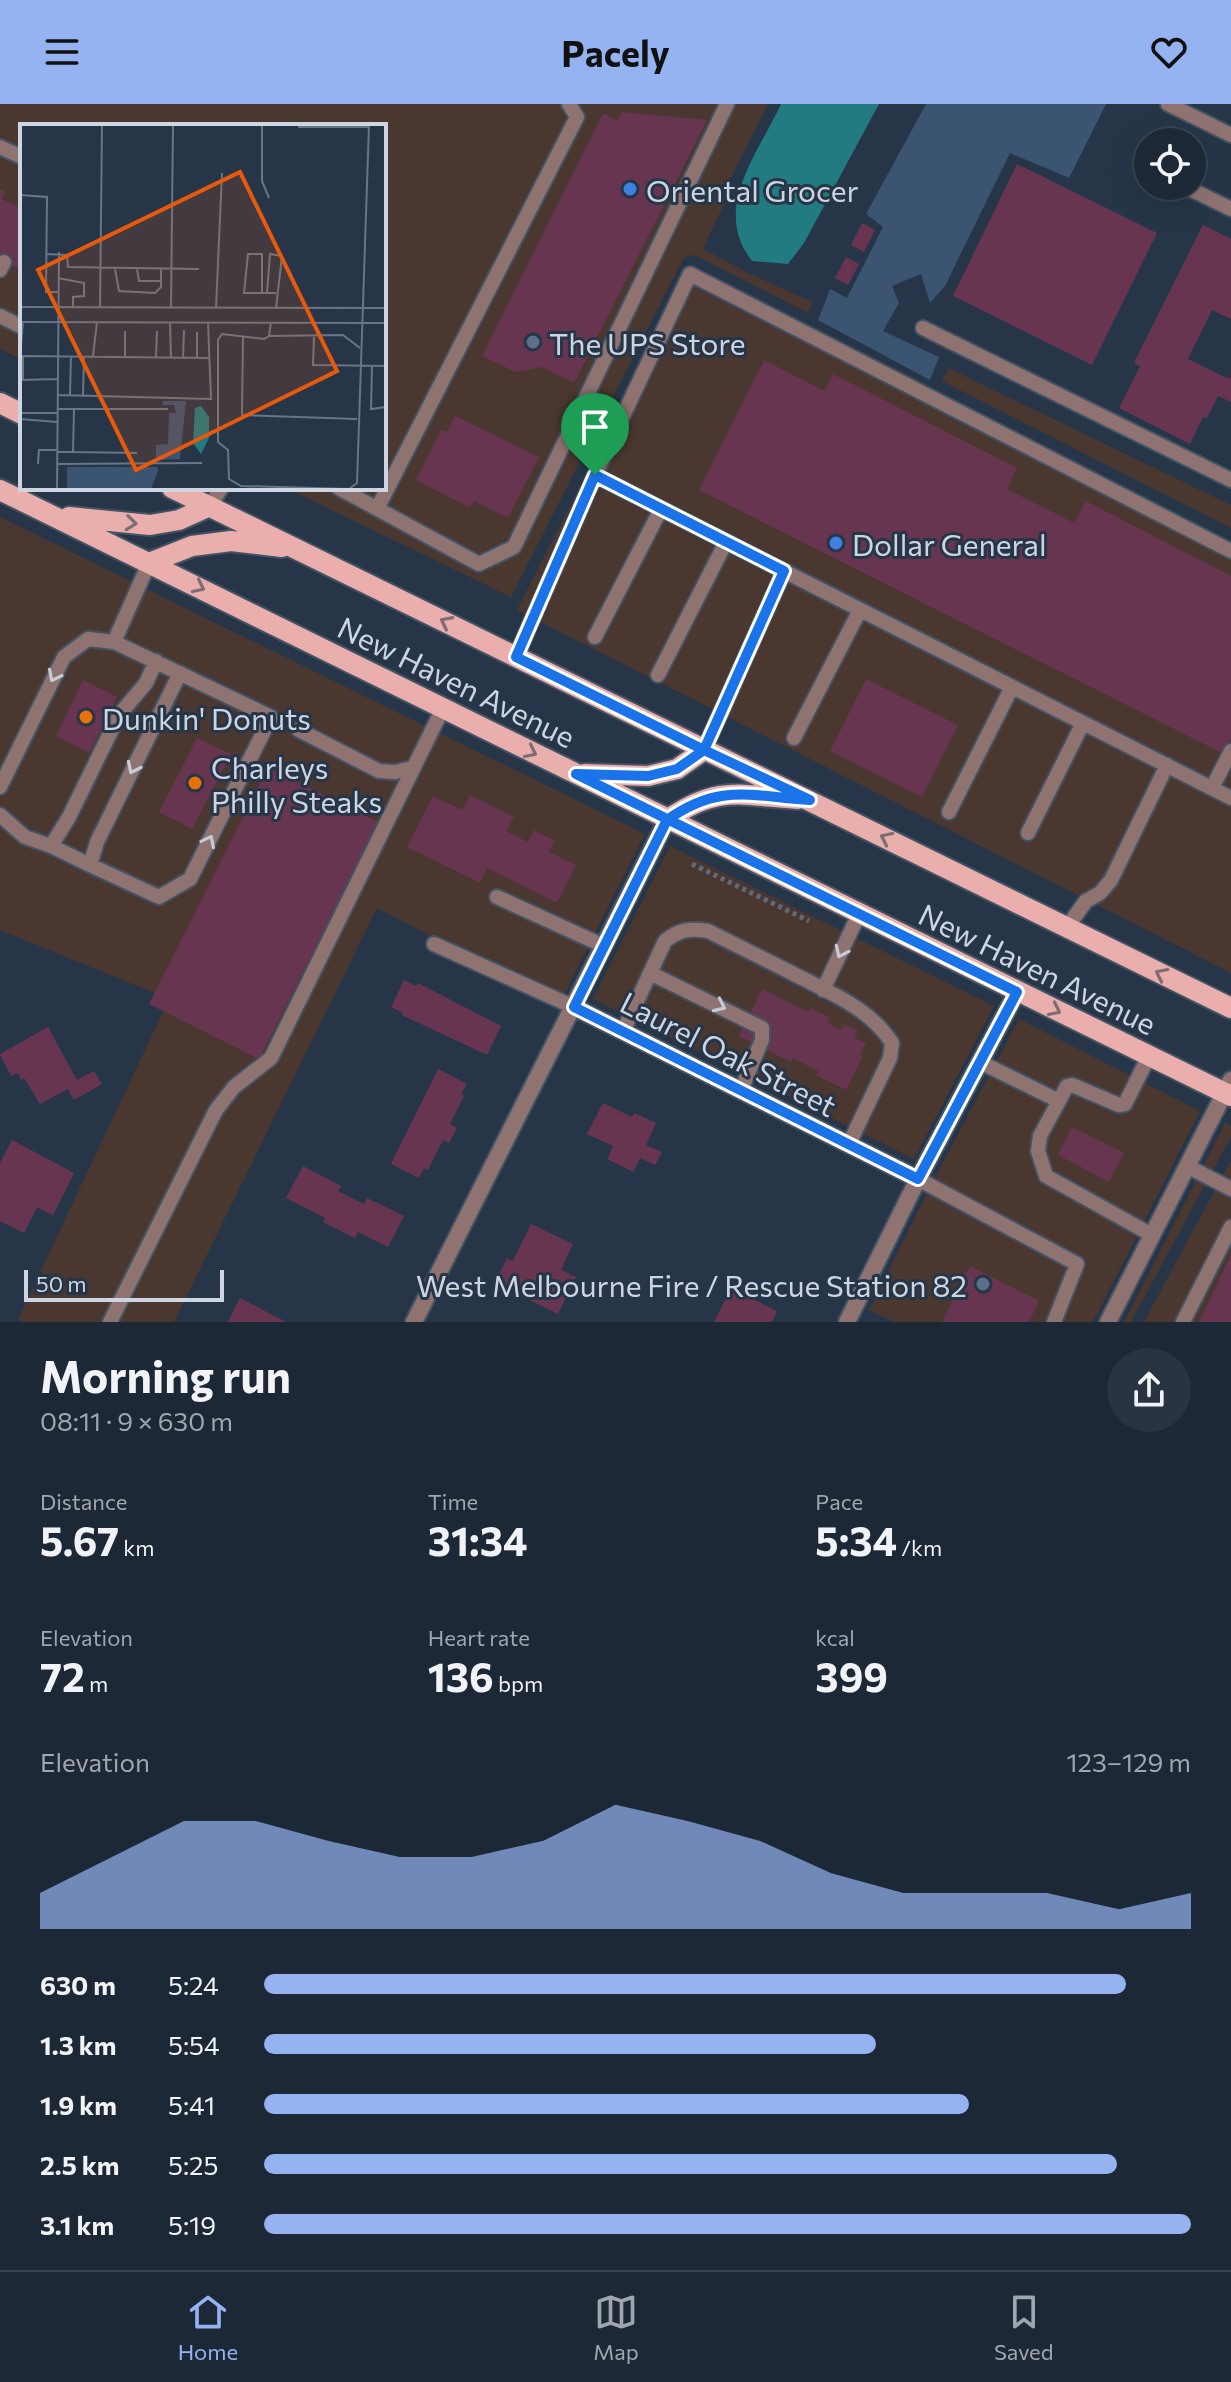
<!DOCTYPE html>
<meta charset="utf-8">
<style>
:root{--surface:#1c2836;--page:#293442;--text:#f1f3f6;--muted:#a0a6ad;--line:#3a4451;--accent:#95b2f1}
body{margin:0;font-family:Commissioner,sans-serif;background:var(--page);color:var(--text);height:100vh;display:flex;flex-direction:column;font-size:30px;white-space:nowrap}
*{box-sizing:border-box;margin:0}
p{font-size:26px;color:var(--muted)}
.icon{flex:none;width:44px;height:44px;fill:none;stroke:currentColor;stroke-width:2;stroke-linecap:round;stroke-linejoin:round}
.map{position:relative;height:1218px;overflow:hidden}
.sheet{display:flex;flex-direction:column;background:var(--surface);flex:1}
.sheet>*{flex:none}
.controls{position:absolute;left:1134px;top:24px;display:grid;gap:16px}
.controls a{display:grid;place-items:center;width:72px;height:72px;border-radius:50%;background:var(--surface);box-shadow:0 8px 32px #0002,0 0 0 2px var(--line);font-size:40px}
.scale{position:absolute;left:24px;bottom:20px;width:200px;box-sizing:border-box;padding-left:8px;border:4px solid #ccd5e1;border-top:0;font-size:22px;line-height:28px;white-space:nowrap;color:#ccd5e1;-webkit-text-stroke:6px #263648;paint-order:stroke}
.pin{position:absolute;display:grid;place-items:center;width:68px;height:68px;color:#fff;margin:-82px -34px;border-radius:50% 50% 50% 0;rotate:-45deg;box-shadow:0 0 8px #0007}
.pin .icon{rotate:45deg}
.round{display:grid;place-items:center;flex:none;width:84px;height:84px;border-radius:42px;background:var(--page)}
.overview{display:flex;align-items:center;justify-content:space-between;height:136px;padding:0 40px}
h1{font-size:44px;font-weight:700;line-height:60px}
.metrics{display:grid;grid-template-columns:repeat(3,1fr);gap:12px;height:136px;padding:8px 40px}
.metrics div{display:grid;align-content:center}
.metrics b{font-size:40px;font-weight:700}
.metrics small{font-size:22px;font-weight:400}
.metrics p{font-size:22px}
.chart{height:224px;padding:16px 40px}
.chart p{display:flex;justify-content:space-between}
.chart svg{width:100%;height:144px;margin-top:8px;fill:var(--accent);opacity:.7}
ul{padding:0 40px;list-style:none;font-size:26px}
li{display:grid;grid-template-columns:128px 96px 1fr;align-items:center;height:60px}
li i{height:20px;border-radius:10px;background:var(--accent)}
header{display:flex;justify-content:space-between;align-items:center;height:104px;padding:0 40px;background:var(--accent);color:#111;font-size:36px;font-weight:700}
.menu{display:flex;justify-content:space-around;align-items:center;height:112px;border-top:2px solid var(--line);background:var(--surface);font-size:22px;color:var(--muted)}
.menu a{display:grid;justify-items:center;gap:4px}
.menu .active{color:var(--accent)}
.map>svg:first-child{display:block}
.commercial{fill:#4a3730}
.green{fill:#3b5471}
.water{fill:#217b80}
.building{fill:#683550}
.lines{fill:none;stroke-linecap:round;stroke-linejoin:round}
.lane-casing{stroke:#445364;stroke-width:18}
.street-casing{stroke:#445364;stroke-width:20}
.primary-casing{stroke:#445364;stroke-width:24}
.path{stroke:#5d6b7b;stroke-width:5;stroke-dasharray:4 4;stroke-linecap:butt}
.lane{stroke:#8f7371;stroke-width:14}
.street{stroke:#8f7371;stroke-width:16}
.primary{stroke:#eaafad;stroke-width:20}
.oneway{stroke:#7e6c75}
.oneway2{stroke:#c6cbd6}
.route-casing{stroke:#fff;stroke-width:16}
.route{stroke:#1a73e8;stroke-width:10}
.shop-dot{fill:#3f7fe0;stroke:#263648;stroke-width:3}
.service-dot{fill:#5c6f8a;stroke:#263648;stroke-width:3}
.food-dot{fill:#e8710a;stroke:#263648;stroke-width:3}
.labels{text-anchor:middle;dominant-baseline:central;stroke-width:6;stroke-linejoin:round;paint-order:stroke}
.poi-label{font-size:30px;fill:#ccd5e1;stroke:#263648;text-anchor:start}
.street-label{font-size:30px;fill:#ccd5e1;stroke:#263648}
.inset-road{fill:none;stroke:#687685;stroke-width:2}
.view{fill:#e8590c;fill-opacity:0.15;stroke:#e8590c;stroke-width:4}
.inset-edge{fill:none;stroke:#ccd5e1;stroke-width:4}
</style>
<header><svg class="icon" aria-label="menu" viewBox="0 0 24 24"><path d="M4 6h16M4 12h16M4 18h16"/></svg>Pacely<svg class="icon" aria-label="heart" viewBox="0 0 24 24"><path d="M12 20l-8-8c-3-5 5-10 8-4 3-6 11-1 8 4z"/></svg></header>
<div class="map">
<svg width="1231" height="1218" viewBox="0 0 1231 1218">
<rect width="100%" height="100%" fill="#263648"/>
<path class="commercial" d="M0,0H768L728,79L724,100L703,145L746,168L812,198L808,209L697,152L690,151L683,155L511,493L286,384H384V22H22V256L0,245Z
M691,164L1231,439V869L517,506Z
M948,264L1231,401V424L942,277Z
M0,413L645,730L560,899L377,804L174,1218H23L18,1215L169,895L0,826Z
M670,742L994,902L914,1055L593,895Z
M1019,915L1200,1007L1093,1218H894L869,1206L931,1081Z
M1225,1019L1231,1022V1033L1131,1218H1124Z
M1231,1056V1218H1144Z"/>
<path class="green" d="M926,0H1106L1069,74L1010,49L945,182L930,199L921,170L892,182L899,199L883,227L939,253L930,276L818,216L830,185L847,194L883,123L866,110Z"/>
<path class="water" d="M781,0H879L804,139L788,160L752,157C711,104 758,50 781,0Z"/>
<path class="building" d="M622,8L707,16L574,279L542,263L515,268L482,252L603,9L617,16Z
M1017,60L1157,129L1092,261L953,192Z
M0,85L5,88L2,95L22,105V166L0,156Z
M862,119L875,126L864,148L851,141Z
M1203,121L1231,135V215L1212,206L1188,255L1227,274H1231V298L1218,292L1207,314L1203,313L1190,340L1119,304L1140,262L1134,259Z
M846,153L859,160L848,181L835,174Z
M764,256L824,287L833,270L1017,364L1007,385L1074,419L1086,397L1231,472V635L1224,650L699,386Z
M455,312L539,353L508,414L474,397L470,404L416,376L441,326L447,328Z
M866,575L958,621L922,693L830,647Z
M83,576L117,593L89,649L56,632Z
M197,634L231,650L192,725L159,708Z
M268,663L378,718L259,955L149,900Z
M470,691L514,713L506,727L528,738L534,726L555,737L549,748L576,761L557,799L487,764L480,779L407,743L433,692L462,706Z
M404,876L416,882L418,879L501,922L487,951L402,911L403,909L391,903Z
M762,885L808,908L810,904L830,914L827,919L841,926L844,920L858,927L854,934L866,939L860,950L863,952L846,986L816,971L818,967L793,954L791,958L739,932Z
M48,923L77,976L94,967L102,980L74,996L68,985L40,1000L24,974L21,976L18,969L11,972L0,950Z
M438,965L467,980L461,990L464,992L450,1020L457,1024L449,1039L443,1036L428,1066L424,1064L419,1074L391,1060Z
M603,999L632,1013L634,1009L656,1019L646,1041L662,1048L655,1061L640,1054L633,1068L607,1055L613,1042L587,1030Z
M1072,1023L1124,1049L1109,1078L1058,1051Z
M12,1036L74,1069L53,1111L37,1103L24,1129L0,1117V1059Z
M303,1062L341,1082L338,1087L364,1100L367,1094L404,1112L388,1143L358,1128L355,1134L323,1118L325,1114L286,1094Z
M531,1120L573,1140L561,1166L576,1173L558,1210L495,1179L507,1154L513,1157Z
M1231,1151V1218H1199Z
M970,1162L1039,1197L1029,1218H942Z
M731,1184L777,1207L772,1218H714Z
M240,1194L286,1218H228Z"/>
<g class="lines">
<defs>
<path id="lane" d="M1168,0L1231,31
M0,43L22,53
M1184,82L1231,105
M0,166L4,158
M0,212L22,223
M923,224L1231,376
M595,371L1231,694
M339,384L479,460L514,443L727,0
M210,402L221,384
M378,403L577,13L569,0
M595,533L661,405
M114,538L149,459
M516,553L595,371L690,170L1231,447
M658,571L726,438
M299,626L379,667L395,668L412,664
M794,634L860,506
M704,646L784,467
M0,683L64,553L88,535L114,538L271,613L190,775L159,793L90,761L97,738L180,569
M1212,684L1231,647
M949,708L1012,583
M0,711L25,733L51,742L69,713L119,611L146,579L156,557
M1028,729L1083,619
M51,742L90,761
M497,793L604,842
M1067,823L1086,797L1100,789L1111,776L1167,661
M434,840L574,903
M650,869L762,924V936L741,986
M823,886L859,810
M623,927L665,837C680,825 690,824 708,827C736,841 764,855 792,869C828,888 869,903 892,939L890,954L849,1040
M1149,952L1125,1000L1119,1001L1072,981L1067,982L1040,1032L1038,1047L1046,1072L1152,1131
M980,958L1059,997
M1187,1062L1231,1085
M918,1075L1077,1160L1054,1218
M110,1218L216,1006L234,983L271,954L443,604
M1183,1218L1231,1123"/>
<path id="street" d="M574,903L918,1075
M414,1218L667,716
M847,1218L918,1075L1017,888
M1108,1218L1231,976"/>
<path id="primary" d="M0,299L22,310
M172,384L1231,904
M0,386L1231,992
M69,413L150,421L179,416L210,402
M149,459L192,442L231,437L282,443
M584,670L648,672L677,665L704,646
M667,716C717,681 740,691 798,695"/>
</defs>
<use href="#lane" class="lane-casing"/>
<use href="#street" class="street-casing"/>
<use href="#primary" class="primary-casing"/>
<path class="path" d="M692,760L809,817"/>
<use href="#lane" class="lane"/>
<use href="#street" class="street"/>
<use href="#primary" class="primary"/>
</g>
<defs><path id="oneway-chevron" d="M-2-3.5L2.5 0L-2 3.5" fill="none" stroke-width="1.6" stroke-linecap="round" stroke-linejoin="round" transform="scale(2)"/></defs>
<g class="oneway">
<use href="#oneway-chevron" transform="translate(131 419) rotate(6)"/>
<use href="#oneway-chevron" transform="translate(199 483) rotate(26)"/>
<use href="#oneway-chevron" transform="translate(446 518) rotate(-153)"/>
<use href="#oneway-chevron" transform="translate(531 648) rotate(26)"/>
<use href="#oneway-chevron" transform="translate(886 734) rotate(-154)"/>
<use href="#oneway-chevron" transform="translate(1161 870) rotate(-154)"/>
<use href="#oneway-chevron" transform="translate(1055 906) rotate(26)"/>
</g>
<g class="oneway2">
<use href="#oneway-chevron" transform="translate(54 572) rotate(117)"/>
<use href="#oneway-chevron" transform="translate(133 664) rotate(116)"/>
<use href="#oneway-chevron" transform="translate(209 737) rotate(-63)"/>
<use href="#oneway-chevron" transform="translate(841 848) rotate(115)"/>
<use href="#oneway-chevron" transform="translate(720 902) rotate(25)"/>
</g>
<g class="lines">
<defs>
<path id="route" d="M595,371L516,553L704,646L677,665L648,672L576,670L1017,888L918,1075L574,903L667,716C719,679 750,692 810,696L704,646L784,467L595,371"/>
</defs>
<use href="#route" class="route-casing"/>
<use href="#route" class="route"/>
</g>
<g class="shop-dot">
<circle cx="630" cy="85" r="8"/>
<circle cx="836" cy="439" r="8"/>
</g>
<g class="service-dot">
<circle cx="533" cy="238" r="8"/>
<circle cx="983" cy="1180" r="8"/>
</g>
<g class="food-dot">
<circle cx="86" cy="613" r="8"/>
<circle cx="195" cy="679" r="8"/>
</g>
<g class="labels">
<g class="poi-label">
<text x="646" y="85">Oriental Grocer</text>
<text x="549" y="238">The UPS Store</text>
<text x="852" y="439">Dollar General</text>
<text x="102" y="613">Dunkin' Donuts</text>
<text x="211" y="662">Charleys<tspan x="211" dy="34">Philly Steaks</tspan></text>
<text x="967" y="1180" text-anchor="end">West Melbourne Fire / Rescue Station 82</text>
</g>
<g class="street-label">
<text transform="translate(457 577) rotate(26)">New Haven Avenue</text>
<text transform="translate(1038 864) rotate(26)">New Haven Avenue</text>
<text transform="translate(729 949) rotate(27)">Laurel Oak Street</text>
</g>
</g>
<g transform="translate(20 20)">
<rect width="366" height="366" fill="#263648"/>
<path d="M143,277H166L160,335L136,336V321L148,320L149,289H156L154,281H143ZM47,343H138V347L131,365H47Z" fill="#3b5471"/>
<path d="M181,282L189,293V314L181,330L173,319L175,284Z" fill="#217b80"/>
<path class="inset-road" d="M242,1V57L249,74M278,3H349M0,71L27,73L26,168H38M26,130L47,131L48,143L179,145M95,145L99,167L135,169L141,163V145M117,145L119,157H141M38,154L64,159V172L53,173V183M242,169V130H228L224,169H256M247,169L250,130L262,132L256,184M0,183L366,184M80,183L82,1M151,184L153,1M196,184L202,49M0,198L366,199M150,198L151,234M251,198L249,212L244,215L202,210L198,216V318L208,326L209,355L221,362L329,365L337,359L349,1M223,212L222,291L337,295M249,212L323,211L340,224M294,213L293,241L366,242M0,232L3,198M73,232L77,198M105,233V207M136,233L137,207M163,234L164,206M177,234V208M352,242L351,285L366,283M3,255V232L190,234M0,256L37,255M37,271L191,275L188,198M50,271L51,232M63,272L64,232M54,285H148M0,289H37M0,295L37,298M37,328H53L54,285H37M53,328L117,329M18,340L19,326H37M37,340L182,339M37,365L39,128"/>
<path class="view" d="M220,48L317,247L116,346L18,146Z"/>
<rect width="366" height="366" class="inset-edge"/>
</g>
</svg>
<div class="controls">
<a><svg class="icon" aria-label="locate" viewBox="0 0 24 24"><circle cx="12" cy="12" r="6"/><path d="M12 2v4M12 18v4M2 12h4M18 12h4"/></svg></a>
</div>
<div class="scale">50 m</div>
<div class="pin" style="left:595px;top:371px;background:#1e9e55"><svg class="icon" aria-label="arrive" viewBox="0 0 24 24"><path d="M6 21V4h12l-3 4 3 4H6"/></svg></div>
</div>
<section class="sheet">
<div class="overview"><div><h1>Morning run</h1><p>08:11 · 9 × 630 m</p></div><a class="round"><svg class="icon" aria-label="share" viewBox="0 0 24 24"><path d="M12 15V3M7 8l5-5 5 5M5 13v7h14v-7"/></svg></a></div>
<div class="metrics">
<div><p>Distance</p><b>5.67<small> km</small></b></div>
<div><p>Time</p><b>31:34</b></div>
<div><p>Pace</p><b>5:34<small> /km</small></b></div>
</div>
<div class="metrics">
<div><p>Elevation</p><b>72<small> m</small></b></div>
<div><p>Heart rate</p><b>136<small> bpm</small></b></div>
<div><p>kcal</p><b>399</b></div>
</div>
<div class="chart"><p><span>Elevation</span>123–129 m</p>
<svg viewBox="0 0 160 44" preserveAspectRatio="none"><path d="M0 44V33L10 22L20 11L30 11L40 17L50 22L60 22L70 17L80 6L90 11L100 17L110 27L120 33L130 33L140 33L150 38L160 33V44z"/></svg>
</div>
<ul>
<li><b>630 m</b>5:24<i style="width:93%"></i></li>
<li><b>1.3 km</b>5:54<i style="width:66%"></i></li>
<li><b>1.9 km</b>5:41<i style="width:76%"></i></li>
<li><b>2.5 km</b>5:25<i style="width:92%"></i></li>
<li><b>3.1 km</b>5:19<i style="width:100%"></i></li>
</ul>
</section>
<nav class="menu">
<a class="active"><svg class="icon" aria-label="home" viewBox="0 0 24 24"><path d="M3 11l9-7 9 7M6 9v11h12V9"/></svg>Home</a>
<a><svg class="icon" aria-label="map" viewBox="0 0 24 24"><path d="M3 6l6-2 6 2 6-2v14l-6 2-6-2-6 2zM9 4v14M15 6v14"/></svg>Map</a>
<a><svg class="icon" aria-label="saved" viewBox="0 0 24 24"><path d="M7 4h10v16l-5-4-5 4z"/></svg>Saved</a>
</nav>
